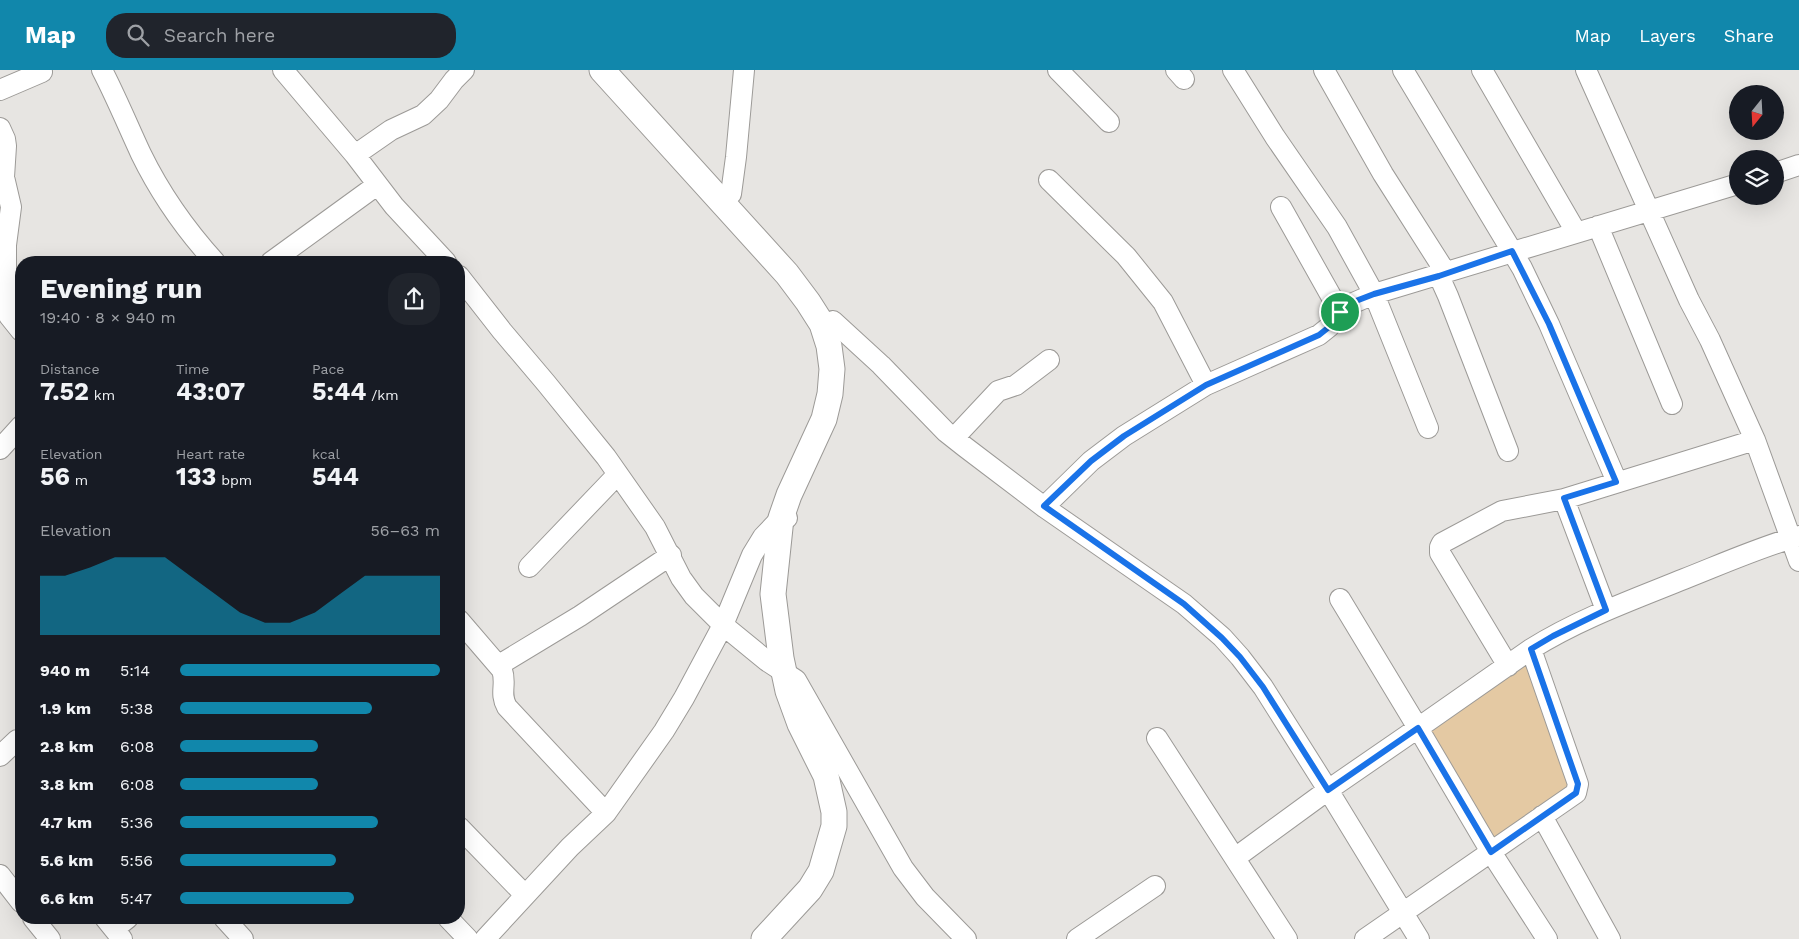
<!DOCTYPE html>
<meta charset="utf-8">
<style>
:root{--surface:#171b24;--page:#20242c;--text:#f1f3f6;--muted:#9ea1a6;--accent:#1187ab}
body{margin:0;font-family:"Work Sans",sans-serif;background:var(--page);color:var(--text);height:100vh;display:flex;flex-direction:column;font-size:19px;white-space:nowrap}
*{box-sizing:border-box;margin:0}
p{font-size:16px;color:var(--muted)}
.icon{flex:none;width:28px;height:28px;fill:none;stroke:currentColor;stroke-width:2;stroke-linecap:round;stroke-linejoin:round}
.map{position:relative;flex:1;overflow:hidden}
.drawer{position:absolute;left:15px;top:186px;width:450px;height:668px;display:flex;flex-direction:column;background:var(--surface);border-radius:20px;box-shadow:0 5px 20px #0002}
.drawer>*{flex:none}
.needle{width:32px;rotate:198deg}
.tools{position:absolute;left:1729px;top:15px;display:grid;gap:10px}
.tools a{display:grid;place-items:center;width:55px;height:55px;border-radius:50%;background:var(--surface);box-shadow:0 5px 20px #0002;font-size:25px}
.pin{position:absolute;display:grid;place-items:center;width:42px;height:42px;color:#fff;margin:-21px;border:2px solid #fff;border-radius:50%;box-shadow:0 1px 5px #0007}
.round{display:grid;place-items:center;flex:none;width:52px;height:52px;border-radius:20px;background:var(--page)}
.summary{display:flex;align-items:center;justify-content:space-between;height:85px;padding:0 25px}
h1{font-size:28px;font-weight:700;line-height:38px}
.figures{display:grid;grid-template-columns:repeat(3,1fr);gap:8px;height:85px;padding:5px 25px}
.figures div{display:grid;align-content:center}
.figures b{font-size:25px;font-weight:700}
.figures small{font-size:14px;font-weight:400}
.figures p{font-size:14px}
.chart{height:140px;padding:10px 25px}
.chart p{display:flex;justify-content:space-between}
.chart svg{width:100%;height:90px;margin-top:5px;fill:var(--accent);opacity:.7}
ul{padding:0 25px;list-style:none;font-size:16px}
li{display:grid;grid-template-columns:80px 60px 1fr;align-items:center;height:38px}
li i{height:12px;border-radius:6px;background:var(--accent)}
header{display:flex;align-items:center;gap:30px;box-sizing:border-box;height:70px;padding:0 25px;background:var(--accent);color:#fff}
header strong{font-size:24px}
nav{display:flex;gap:28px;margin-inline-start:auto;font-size:18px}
.search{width:350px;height:45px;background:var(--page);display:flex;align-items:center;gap:12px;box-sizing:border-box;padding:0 18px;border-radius:20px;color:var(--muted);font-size:19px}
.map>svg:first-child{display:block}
.green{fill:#e4c9a3}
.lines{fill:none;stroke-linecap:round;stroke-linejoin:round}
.minor-casing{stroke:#9c9a97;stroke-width:22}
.major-casing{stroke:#9c9a97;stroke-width:27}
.minor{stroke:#fff;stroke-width:20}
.major{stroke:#fff;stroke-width:25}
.route-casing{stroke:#fff;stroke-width:10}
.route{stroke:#1a73e8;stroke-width:6}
</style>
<header>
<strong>Map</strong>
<div class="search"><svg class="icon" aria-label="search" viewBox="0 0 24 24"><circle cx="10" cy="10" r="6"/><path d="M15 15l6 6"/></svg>Search here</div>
<nav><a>Map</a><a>Layers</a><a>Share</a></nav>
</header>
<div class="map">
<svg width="1799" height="869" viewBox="0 0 1799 869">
<rect width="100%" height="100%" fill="#e7e5e2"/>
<path class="green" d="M1530,583L1573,720L1492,777L1423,658Z"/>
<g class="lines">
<defs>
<path id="minor" d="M102,0C116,27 128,56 141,84C160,123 186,160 215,192
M283,0L355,85L394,136L446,192
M1058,0L1109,52
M1176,0L1184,9
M1233,0L1275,67L1337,157L1374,224L1428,358
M1324,0L1383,104L1446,203
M1403,0L1522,198L1549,254L1617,412
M1482,0L1576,162
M1586,0L1689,230L1710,270L1755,370L1799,491
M0,20L42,2
M0,58L5,69L6,76L4,107L11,137L6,175V234L9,246L21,261
M355,85L391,60L423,45L439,30L454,10L464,0
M1775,103L1799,95
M1049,110L1126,186L1163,232L1206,315
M731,124L736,87L744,0
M1281,137L1340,242
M1598,156L1672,334
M271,192L377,115
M459,206L502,261L546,313L606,387L655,457L681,508L694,526L723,555L767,591L796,610L903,798L925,827L966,869
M1439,206L1448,226L1508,381
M833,251L881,295L946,362L965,377L1044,437L1184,534L1222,567L1240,587L1263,617L1328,720L1419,869
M954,368L998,321L1016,315L1049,290
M0,379L21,356
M1564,429L1606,540
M1044,437L1091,391L1124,366L1206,315L1319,265L1329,257L1344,237L1374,224L1738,114
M529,497L618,404
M1340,529L1418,658L1531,579L1578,714L1576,723L1365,869
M459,550L502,600C507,614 499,623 507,637L606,743
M1531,579C1579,549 1632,530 1684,509C1722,494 1760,477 1799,466
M499,595L580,546L671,485
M1508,596L1440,483V477L1442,473L1502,441L1564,429L1755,370
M1157,668L1287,869
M0,686L17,670
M1542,746L1610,869
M459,757L525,825
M1235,788L1328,720L1418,658L1491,782L1547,869
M0,805L21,832
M33,848L50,869
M105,848L122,869
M224,848L243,869
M448,848L468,869
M114,859L128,848
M485,869L570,777L606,743L664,661L684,628L723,555L752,485L763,467L781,448H787
M1077,869L1155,816"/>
<path id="major" d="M602,0L787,204L808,232L822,254L829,276L832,299L830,324L824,349L789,425L781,448L773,524L781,588L788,621L800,654L826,706L834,742V756L821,801L810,819L764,869"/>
</defs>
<use href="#minor" class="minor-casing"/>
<use href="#major" class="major-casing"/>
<use href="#minor" class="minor"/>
<use href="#major" class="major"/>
</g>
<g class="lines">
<defs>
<path id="route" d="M1512,181L1549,254L1616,412L1564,428L1606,540L1553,566L1531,579L1578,714L1576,723L1491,782L1418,658L1328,720L1263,617L1240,587L1222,568L1184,534L1044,436L1091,391L1124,366L1206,315L1319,265L1329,257L1344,237L1348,234L1374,224L1439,206Z"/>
</defs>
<use href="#route" class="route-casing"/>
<use href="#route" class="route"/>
</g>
</svg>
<div class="tools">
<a><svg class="needle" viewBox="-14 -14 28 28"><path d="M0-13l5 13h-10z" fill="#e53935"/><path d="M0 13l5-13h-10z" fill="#9ea1a6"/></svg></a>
<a><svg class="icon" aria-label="layers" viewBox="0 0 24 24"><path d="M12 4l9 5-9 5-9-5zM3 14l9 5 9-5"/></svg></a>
</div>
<div class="pin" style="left:1340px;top:242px;background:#1e9e55"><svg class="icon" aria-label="arrive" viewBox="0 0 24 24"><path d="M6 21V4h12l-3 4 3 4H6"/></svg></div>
<section class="drawer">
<div class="summary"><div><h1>Evening run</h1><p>19:40 · 8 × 940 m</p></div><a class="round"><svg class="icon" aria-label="share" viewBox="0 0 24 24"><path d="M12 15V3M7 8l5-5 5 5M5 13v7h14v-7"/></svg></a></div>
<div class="figures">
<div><p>Distance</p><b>7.52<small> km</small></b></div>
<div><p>Time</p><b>43:07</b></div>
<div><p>Pace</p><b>5:44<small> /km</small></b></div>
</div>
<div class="figures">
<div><p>Elevation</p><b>56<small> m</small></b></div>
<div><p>Heart rate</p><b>133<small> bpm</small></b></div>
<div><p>kcal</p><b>544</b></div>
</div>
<div class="chart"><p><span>Elevation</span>56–63 m</p>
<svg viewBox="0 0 160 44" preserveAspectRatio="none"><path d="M0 44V15L10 15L20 11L30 6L40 6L50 6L60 15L70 24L80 33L90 38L100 38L110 33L120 24L130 15L140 15L150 15L160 15V44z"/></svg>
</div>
<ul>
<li><b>940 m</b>5:14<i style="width:100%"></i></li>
<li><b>1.9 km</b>5:38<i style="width:74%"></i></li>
<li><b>2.8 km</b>6:08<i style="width:53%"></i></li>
<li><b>3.8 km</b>6:08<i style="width:53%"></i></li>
<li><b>4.7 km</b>5:36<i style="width:76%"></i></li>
<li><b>5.6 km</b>5:56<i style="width:60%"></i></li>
<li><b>6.6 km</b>5:47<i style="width:67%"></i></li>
</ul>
</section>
</div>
